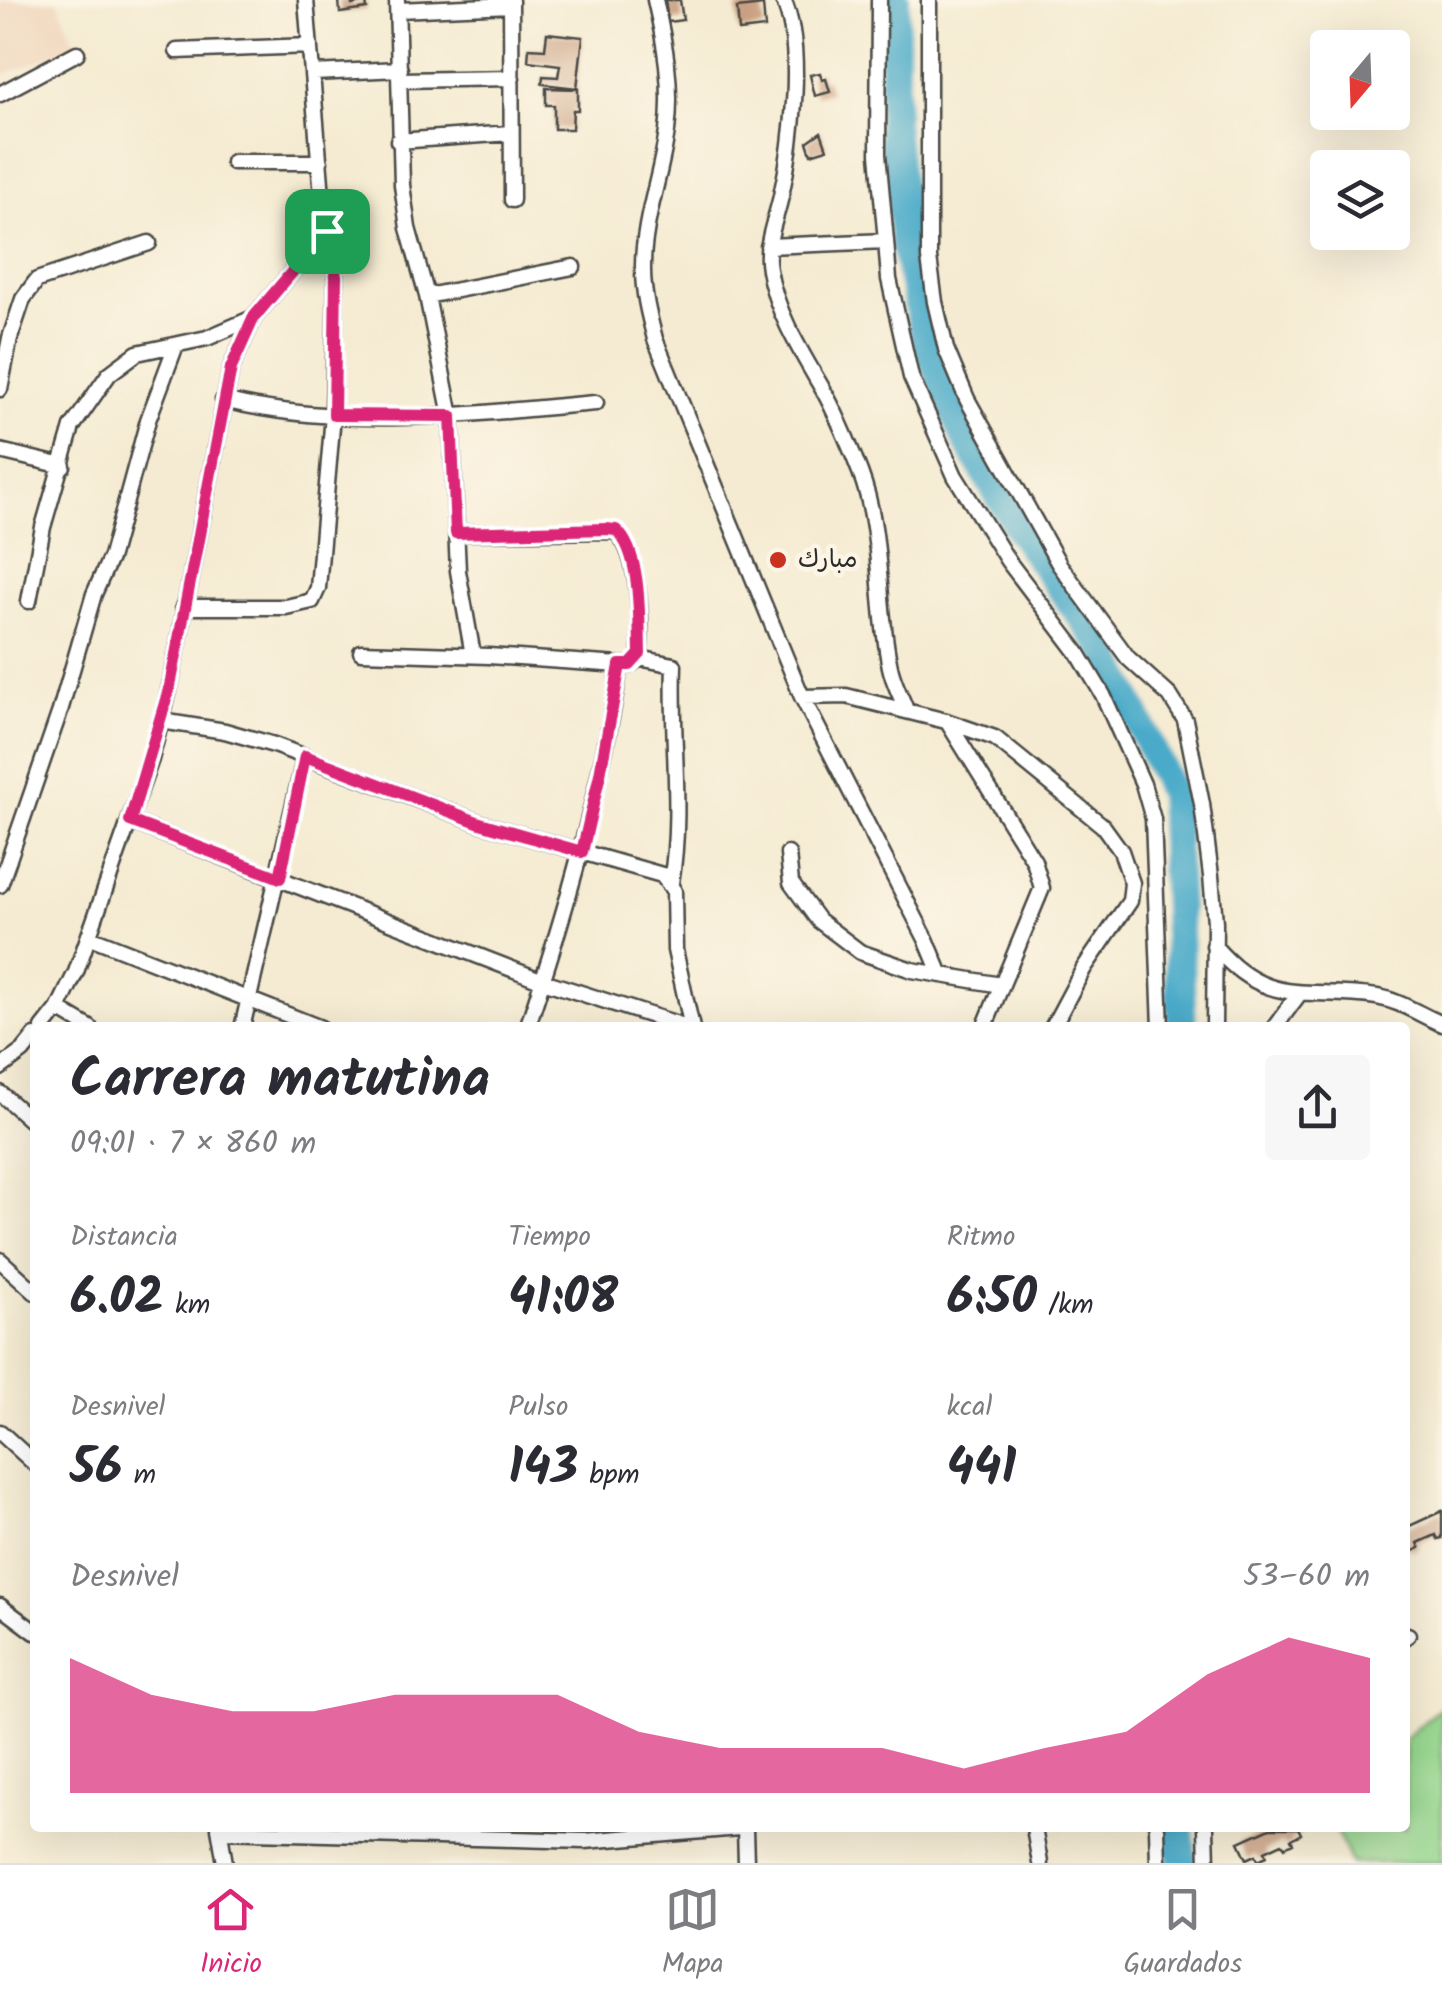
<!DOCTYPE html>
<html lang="es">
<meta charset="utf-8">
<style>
:root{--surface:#fff;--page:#f7f7f7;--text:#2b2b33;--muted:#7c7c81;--line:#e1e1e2;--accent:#db2777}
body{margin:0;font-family:Kalam,"Playpen Sans Arabic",sans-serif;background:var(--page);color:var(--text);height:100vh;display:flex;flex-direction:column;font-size:38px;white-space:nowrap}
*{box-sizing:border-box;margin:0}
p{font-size:32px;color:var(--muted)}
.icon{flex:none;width:55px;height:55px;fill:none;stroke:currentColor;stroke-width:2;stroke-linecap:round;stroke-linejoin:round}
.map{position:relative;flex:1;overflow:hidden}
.drawer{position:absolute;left:30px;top:1022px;width:1380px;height:810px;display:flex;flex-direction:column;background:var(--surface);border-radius:10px;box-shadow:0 10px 40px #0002}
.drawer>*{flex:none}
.needle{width:65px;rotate:199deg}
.controls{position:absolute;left:1310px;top:30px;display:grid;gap:20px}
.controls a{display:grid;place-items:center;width:100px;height:100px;border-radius:10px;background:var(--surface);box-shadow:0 10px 40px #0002;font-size:50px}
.pin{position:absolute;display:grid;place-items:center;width:85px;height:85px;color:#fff;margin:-42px;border-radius:20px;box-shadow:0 5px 15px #0006}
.round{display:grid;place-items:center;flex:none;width:105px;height:105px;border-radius:10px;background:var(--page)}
.head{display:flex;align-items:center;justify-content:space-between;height:170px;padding:0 40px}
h1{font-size:55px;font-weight:700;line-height:75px}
.stats{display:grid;grid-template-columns:repeat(3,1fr);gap:15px;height:170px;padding:10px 40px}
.stats div{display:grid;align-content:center}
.stats b{font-size:50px;font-weight:700}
.stats small{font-size:28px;font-weight:400}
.stats p{font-size:28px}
.chart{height:280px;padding:20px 40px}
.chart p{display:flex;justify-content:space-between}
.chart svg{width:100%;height:180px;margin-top:10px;fill:var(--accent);opacity:.7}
.tab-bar{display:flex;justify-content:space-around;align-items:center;height:140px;border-top:2px solid var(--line);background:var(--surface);font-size:28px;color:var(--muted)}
.tab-bar a{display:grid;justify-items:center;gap:5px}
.tab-bar .on{color:var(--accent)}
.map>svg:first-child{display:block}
.built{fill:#f0d6bc}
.green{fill:#96d78f;stroke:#60815d;stroke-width:2.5}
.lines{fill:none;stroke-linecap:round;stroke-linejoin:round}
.river{stroke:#4aaac9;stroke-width:30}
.building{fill:#cba082}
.minor-casing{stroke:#494844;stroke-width:19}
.minor{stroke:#fff;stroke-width:14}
.route-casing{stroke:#fff;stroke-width:20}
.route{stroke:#db2777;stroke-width:12}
.poi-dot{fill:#c8321e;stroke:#fcf5e5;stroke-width:4}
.labels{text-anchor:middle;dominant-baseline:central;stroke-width:9;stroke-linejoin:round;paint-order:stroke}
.poi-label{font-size:25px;fill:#2b2b2b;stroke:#fcf5e5;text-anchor:start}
</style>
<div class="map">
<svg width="1442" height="1863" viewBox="0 0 1442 1863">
<rect width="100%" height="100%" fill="#fcf5e5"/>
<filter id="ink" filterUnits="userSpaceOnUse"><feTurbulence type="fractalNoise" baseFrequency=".01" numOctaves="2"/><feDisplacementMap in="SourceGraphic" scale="20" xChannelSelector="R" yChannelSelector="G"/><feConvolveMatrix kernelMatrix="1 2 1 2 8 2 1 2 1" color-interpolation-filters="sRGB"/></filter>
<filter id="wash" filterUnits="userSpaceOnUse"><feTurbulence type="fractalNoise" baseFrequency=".0048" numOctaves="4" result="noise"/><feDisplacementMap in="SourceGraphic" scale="40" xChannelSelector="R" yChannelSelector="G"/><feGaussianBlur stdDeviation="2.25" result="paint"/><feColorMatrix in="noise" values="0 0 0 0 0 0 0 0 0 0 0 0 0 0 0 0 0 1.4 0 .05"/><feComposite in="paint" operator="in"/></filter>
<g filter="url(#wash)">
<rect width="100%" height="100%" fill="#f5ebd2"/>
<path class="built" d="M0,0H57L77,46L0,76Z"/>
<path class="green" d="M1442,1706V1863H1351L1335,1828H1405V1739Z"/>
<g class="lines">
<path class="river" d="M895,0L893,132L905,244L927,345L966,439L1022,535L1105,649L1172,793L1182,1028
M1179,1828L1182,1863"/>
</g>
<g id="blocks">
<path class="building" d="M339,0H351L352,5L366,2L367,9L340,13Z
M665,0H680L683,20L668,22Z
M763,5L765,28L739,31L737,8Z
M547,33L583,37L577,88L542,84L543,76L558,77L560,65L528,61L529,48L545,49Z
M820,73L822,80L826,79L830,92L815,96L810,75Z
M546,88L578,89V110H573L572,129H554V105H546Z
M821,132L827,149L811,154L807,142Z
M1442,1511V1538L1438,1539L1436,1535L1418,1543L1420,1548L1412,1552L1410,1547L1405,1549V1528Z
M1270,1828H1298L1301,1834L1291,1839L1293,1843L1285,1847L1282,1843L1265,1851L1267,1856L1258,1860L1256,1855L1247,1859L1239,1842Z"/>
</g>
</g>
<g filter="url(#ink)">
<use href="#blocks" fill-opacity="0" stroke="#494844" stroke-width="2.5"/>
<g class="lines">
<defs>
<path id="minor" d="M397,0L402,185L408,228L427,296L451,416L458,571L473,655
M511,0L512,200
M655,0C665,43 673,87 667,131C661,177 642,224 643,270C643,293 649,316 655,339L802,697L926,939L941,975
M783,0C805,45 792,146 781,196C776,220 764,244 769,270C776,312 801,352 822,388C837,414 849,444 860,472C884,535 876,602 890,667C893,682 901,696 906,710
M879,0L878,154L886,241L889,279L911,377L955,476L1008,561L1078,653L1103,695L1143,784L1153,819L1161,1028
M929,0V258L935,302L946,349L967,399L1059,564L1128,658L1170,696L1185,720L1202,804L1211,876L1215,922L1214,1028
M398,10L511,5
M177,51L310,46
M313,73L400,69
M400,80L512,78
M0,94L77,53
M398,141L511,133
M233,162H320
M768,246L886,241
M427,296L573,267
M0,389L10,338L23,299L37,280L149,243
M223,400C345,430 473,414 596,403
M0,451L63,466
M29,601L43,527L72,427L109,374L137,353L207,338L253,318
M183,607H286L312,601L318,588L333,415L336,276L323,208L306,0
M361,652L489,656L620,665H630L639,658C642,628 640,550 615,531L456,533
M639,658L674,665C671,737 683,811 671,883
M802,697L846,696L946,721L995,738L1103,826L1121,851L1132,883L1130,901L1084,968L1052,1028
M161,721L225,731L274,745L480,823L662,875L674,891L675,950L692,1028
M947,721L1034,861L1042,888L984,1028
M130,821L543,981L690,1028
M788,854L791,883L818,920L860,952L912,970L1001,985
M0,885L60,711L94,594L111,556L148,420L176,345
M90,937L321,1028
M1214,946C1269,1010 1306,986 1377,997C1401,1001 1420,1015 1442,1024
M58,1009L90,1028
M43,1028L58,1009L76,972L151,759L170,686L231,368L254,317L327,231
M242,1028L305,756
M527,1028C567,908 601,789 620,665
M1274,1028L1299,994
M0,1068L23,1051L35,1036
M0,1093L35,1124
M0,1260L35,1292
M0,1432L35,1464
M0,1606L35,1632
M1405,1637L1408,1635
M219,1828L225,1863
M745,1828L746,1863
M1034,1828L1040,1863
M1157,1828L1158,1863
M1206,1828L1207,1863
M220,1831L585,1841L739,1828"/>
</defs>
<use href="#minor" class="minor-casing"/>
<use href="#minor" class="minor"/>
</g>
</g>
<g class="lines" filter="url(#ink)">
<defs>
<path id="route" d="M327,231L336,276L334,415L451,416L456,533L606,529L616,530C642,552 639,621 640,654L630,665H620L600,774L582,852L480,823L305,756L280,878L130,821L170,686L231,368L254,317Z"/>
</defs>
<use href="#route" class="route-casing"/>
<use href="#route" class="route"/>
</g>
<circle class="poi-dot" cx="778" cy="560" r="10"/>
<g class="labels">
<g class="poi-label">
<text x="798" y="560">مبارك</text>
</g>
</g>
</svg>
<div class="controls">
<a><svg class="needle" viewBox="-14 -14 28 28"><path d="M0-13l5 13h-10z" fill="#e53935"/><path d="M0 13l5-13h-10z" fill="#7c7c81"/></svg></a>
<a><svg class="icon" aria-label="layers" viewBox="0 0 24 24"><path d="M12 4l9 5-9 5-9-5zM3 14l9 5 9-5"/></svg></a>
</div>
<div class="pin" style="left:327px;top:231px;background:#1e9e55"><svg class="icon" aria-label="arrive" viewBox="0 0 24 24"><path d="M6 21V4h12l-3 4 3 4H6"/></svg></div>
<section class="drawer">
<div class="head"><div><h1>Carrera matutina</h1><p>09:01 · 7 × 860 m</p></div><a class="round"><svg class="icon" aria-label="share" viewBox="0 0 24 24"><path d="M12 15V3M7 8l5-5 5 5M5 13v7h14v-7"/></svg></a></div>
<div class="stats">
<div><p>Distancia</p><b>6.02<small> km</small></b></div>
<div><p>Tiempo</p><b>41:08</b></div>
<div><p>Ritmo</p><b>6:50<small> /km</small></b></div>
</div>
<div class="stats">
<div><p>Desnivel</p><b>56<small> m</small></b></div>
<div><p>Pulso</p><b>143<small> bpm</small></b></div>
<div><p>kcal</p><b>441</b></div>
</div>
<div class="chart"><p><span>Desnivel</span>53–60 m</p>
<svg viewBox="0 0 160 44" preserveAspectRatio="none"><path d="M0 44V11L10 20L20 24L30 24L40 20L50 20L60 20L70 29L80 33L90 33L100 33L110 38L120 33L130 29L140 15L150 6L160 11V44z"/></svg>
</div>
</section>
</div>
<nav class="tab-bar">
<a class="on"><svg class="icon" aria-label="home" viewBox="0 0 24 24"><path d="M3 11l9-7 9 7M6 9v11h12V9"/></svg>Inicio</a>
<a><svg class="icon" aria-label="map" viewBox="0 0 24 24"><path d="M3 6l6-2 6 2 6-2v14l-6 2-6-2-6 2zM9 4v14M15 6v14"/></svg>Mapa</a>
<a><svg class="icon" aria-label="saved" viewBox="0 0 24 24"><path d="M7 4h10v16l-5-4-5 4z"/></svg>Guardados</a>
</nav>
